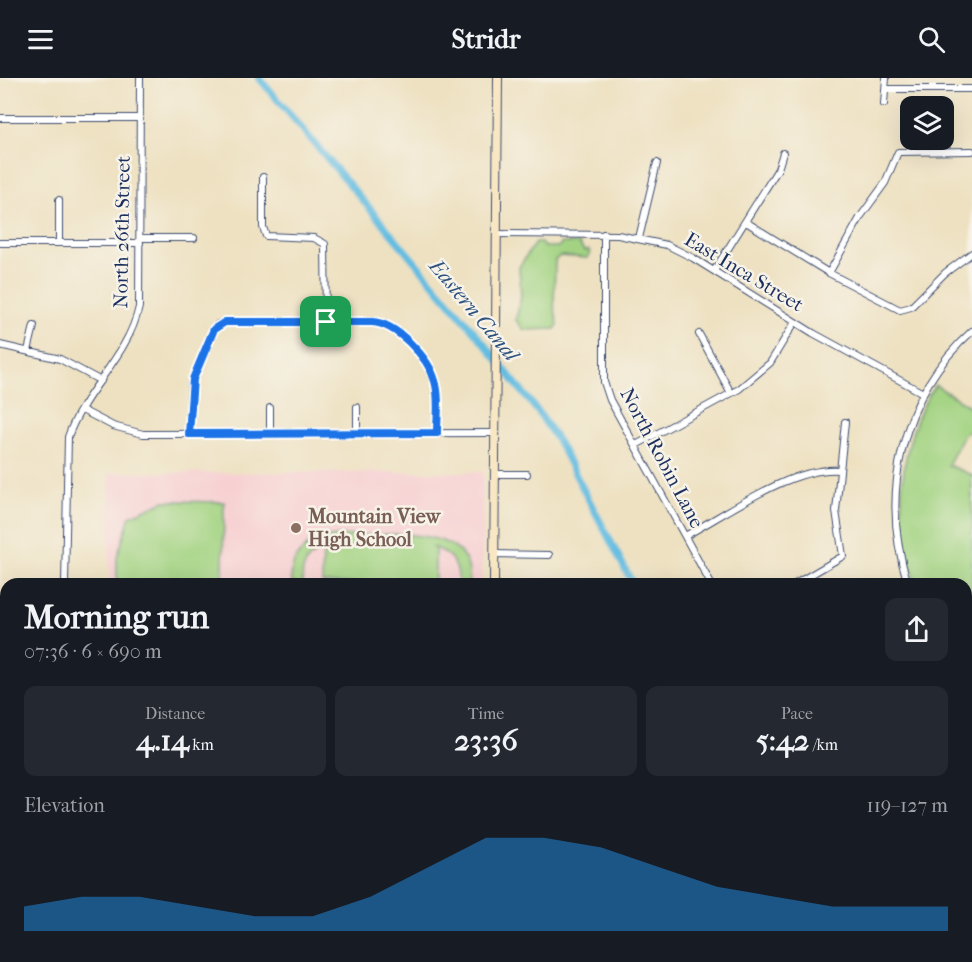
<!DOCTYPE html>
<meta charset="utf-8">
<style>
:root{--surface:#171b24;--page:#242831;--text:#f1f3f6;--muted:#9ea1a6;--accent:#1f6fb2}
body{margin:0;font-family:"IM FELL French Canon",serif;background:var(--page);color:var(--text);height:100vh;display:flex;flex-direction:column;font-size:22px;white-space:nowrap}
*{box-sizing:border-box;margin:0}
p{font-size:20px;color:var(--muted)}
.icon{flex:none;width:33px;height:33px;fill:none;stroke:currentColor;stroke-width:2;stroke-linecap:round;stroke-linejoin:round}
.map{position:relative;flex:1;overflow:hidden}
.panel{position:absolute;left:0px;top:500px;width:972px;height:386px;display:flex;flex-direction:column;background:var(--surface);border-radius:18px 18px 0 0;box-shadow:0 6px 24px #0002}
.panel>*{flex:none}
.controls{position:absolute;left:900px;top:18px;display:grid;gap:12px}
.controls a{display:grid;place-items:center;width:54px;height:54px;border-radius:12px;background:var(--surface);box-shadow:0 6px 24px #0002;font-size:30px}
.pin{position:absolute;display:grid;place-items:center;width:51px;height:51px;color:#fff;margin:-26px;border-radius:12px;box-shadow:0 3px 9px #0006}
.round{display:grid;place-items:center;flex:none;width:63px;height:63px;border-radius:12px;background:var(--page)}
.summary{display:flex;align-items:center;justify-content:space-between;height:102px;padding:0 24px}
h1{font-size:33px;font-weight:700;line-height:45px}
.stats{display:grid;grid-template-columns:repeat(3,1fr);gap:9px;height:102px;padding:6px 24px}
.stats div{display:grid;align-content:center;border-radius:12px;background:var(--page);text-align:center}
.stats b{font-size:30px;font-weight:700}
.stats small{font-size:16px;font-weight:400}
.stats p{font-size:16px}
.chart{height:168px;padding:12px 24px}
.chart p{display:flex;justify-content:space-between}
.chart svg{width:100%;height:108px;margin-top:6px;fill:var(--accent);opacity:.7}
header{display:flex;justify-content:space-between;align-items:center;height:78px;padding:0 24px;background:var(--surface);font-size:27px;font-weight:700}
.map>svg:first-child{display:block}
.built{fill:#f7cfd2}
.green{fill:#a3d382;stroke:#5f8170;stroke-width:1.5}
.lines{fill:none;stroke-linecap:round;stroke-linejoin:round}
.canal{stroke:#64bde1;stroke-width:7}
.minor-casing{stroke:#3b4a6d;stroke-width:8}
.secondary-casing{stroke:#3b4a6d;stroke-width:10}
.minor{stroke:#fff;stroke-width:6}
.secondary{stroke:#f9e7c3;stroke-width:8}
.route-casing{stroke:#fff;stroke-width:12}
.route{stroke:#1a73e8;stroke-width:8}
.education-dot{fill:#8d6e63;stroke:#f7f3e8;stroke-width:2}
.labels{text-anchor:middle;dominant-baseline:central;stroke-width:5;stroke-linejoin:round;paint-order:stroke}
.street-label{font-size:20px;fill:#1b2f5e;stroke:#f7f3e8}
.education-label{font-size:20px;font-weight:bold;fill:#785e54;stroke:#f7f3e8;text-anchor:start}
.water-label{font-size:21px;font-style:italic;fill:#2d527f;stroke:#f7f3e8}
</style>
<header><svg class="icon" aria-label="menu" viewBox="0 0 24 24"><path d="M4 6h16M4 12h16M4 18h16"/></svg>Stridr<svg class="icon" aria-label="search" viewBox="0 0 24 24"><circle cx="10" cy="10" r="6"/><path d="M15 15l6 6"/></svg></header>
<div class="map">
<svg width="972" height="884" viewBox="0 0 972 884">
<rect width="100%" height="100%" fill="#f7f3e8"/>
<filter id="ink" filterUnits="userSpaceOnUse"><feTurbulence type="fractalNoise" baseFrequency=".0167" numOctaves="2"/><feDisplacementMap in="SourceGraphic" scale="12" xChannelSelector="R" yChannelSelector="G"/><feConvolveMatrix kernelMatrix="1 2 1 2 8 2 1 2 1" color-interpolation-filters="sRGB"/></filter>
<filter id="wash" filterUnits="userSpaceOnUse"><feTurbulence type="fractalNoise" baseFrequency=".008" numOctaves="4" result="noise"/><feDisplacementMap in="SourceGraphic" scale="24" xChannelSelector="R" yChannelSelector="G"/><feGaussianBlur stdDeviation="1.35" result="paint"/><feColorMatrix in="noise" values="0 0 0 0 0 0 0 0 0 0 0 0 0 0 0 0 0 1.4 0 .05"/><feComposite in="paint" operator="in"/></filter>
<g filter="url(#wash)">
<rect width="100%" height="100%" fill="#eee1c1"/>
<path class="built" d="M483,394L482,505L109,506V395Z
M108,879H480V884H108Z"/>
<path class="green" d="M535,165H541L544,169H558L562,165H579L584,173L589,172L590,175L587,180L560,178L555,182L554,227L558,247L555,251L524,252L516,242L521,218L519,189Z
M935,307L972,330V351L964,356L948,387L972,397V594L966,587V506L916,505C892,442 898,364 935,307Z
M164,423L224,424L223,498L231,505H117V480L130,438Z
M338,458C377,458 476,442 469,505H458C460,488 449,473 432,469L435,471V505H322L323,471C308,477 300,490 303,505H292C287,476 312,460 338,458Z
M972,856V884H889L888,879H966V857Z"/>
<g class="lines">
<path class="canal" d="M259,0L483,264L539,335L559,365L633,506
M838,879L841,884"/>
</g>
</g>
<g filter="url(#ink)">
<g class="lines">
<defs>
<path id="minor" d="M886,11H972
M884,26L886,0
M0,40H140
M263,99V149L266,158L314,160L325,166L326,244
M746,144L829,195L900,232L911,229L945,195L972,175
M497,156L618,157L667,167L693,180L813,255L923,315
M604,156V304L610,322L711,506
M140,160H194
M639,160L657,85
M0,165H140
M59,165V122
M714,193L778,91L783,75
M829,195L861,138L885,105L898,74L972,73
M699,256L731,315
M0,267L60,281L101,303
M28,273L34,248
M270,330V355
M82,332L113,348L143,356L495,355
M357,355V329
M189,356L191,306L214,251L218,246L229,244H372C396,245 429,280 435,303C440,319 437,339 437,355
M636,367L739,311L770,285L795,244
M495,396H527
M685,458C726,436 792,388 839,392
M494,476L549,477
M65,506L68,359C84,312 128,279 139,229L140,0
M795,506L843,478L836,433L845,344
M908,506C879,416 901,317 972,253
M0,572L6,570
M966,598L972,604
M0,657L6,655
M966,681L972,684
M966,732L972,709
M0,816H6
M966,847H972"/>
<path id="secondary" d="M494,506L498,0
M491,884V879"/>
</defs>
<use href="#minor" class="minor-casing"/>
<use href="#secondary" class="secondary-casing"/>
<use href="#minor" class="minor"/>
<use href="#secondary" class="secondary"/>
</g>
</g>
<g class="lines" filter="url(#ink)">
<defs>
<path id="route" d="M225,244H372C396,245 429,280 435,303C440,319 437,339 437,355L189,356L193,301L214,251Z"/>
</defs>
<use href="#route" class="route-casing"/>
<use href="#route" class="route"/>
</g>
<circle class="education-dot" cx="296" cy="450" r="6"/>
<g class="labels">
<g class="street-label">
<text transform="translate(122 154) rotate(-89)">North 26th Street</text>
<text transform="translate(744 194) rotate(31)">East Inca Street</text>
<text transform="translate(662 380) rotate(62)">North Robin Lane</text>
</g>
<g class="education-label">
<text x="308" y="438">Mountain View<tspan x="308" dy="23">High School</tspan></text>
</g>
<g class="water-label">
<text transform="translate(474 232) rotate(50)">Eastern Canal</text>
</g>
</g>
</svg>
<div class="controls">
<a><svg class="icon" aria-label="layers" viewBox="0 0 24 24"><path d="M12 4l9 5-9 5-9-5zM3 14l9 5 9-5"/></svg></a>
</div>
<div class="pin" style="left:326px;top:244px;background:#1e9e55"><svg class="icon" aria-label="arrive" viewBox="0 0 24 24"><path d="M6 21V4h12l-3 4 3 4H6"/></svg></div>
<section class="panel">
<div class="summary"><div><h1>Morning run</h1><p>07:36 · 6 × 690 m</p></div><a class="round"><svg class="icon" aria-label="share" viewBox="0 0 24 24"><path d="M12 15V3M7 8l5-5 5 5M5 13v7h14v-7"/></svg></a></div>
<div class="stats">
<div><p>Distance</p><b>4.14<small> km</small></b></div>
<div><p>Time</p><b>23:36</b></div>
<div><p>Pace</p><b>5:42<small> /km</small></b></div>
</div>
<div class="chart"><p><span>Elevation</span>119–127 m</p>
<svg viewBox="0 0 160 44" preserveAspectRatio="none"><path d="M0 44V34L10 30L20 30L30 34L40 38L50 38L60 30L70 18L80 6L90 6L100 10L110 18L120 26L130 30L140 34L150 34L160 34V44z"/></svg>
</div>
</section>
</div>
